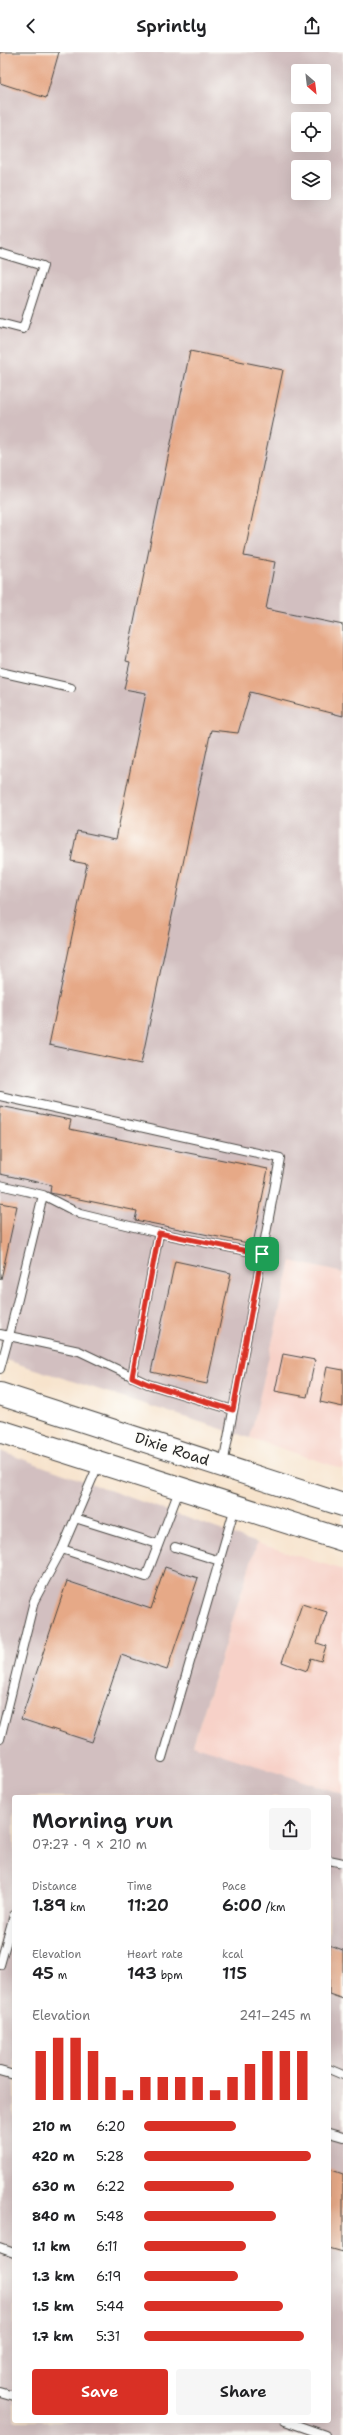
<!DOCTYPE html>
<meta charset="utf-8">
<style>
:root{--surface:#fff;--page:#f6f6f6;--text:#202124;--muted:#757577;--accent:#d93025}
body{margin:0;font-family:"Shantell Sans",sans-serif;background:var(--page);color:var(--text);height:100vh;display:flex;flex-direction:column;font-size:15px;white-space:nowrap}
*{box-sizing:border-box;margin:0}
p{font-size:13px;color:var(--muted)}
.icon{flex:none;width:22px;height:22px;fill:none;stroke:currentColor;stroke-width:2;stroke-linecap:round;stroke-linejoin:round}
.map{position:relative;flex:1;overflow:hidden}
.side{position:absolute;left:12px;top:1743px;width:319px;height:628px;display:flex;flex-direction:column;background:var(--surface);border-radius:4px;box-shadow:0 4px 16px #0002}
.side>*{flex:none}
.needle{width:26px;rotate:152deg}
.controls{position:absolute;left:291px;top:12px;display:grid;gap:8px}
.controls a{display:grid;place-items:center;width:40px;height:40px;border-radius:4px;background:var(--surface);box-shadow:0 4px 16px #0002;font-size:20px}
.pin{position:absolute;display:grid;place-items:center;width:34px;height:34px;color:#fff;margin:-17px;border-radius:8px;box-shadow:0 2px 6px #0006}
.round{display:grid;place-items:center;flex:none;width:42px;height:42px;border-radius:4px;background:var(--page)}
.head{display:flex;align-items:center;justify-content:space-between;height:68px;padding:0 20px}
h1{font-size:22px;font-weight:600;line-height:30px}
.figures{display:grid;grid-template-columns:repeat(3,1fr);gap:6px;height:68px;padding:4px 20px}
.figures div{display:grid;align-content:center}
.figures b{font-size:17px;font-weight:600}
.figures small{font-size:11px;font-weight:400}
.figures p{font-size:11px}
.chart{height:112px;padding:8px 20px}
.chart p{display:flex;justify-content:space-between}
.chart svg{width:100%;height:72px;margin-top:4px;stroke:var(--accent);stroke-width:6}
.action{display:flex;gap:8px;margin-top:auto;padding:8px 20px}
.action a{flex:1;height:46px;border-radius:4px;background:var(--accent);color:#fff;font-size:16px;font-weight:600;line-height:46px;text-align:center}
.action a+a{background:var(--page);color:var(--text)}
ul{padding:0 20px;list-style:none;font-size:13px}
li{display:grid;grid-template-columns:64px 48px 1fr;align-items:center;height:30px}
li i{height:10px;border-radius:5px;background:var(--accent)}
header{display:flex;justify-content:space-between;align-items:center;height:52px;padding:0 20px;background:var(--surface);font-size:18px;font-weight:600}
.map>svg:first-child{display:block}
.built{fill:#f7d1c8}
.industrial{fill:#d2bfc0;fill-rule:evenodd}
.building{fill:#e6a987}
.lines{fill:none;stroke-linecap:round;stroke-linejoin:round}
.lane-casing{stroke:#4a4743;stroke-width:10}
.secondary-casing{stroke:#4a4743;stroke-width:24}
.lane{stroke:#fff;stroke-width:8}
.secondary{stroke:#fff;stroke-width:22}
.route-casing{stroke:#fff;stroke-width:8}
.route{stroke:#d93025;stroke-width:5}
.labels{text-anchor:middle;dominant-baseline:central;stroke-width:3;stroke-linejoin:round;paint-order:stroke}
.street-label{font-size:15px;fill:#2b2b2b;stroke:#fdfcf7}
</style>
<header><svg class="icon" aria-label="back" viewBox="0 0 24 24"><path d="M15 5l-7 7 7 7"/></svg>Sprintly<svg class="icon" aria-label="share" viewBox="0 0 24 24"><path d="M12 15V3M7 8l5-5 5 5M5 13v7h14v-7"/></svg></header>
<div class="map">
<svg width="343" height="2383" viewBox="0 0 343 2383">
<rect width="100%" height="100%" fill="#fdfcf7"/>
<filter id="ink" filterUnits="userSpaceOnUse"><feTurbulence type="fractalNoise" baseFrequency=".025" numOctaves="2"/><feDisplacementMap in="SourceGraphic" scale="8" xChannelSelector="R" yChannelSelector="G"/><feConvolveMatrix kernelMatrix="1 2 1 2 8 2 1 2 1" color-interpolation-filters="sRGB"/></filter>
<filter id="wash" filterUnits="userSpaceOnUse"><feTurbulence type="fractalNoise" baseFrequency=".012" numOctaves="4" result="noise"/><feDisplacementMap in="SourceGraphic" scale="16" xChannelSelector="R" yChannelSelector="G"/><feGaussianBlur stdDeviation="0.9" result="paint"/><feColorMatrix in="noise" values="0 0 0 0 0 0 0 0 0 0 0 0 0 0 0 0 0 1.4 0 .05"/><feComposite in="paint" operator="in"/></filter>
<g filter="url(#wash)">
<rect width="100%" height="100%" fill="#f7e3cc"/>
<path class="built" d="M291,1209L343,1221V1417L250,1386Z
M257,1491L343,1518V1742L193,1694Z"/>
<path class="industrial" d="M0,0H343V1221L291,1209L250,1386L0,1306ZM298,19H324V45H298ZM298,67H324V93H298ZM298,115H324V141H298Z
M0,1399L257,1491L193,1693L343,1742V2383H0ZM14,1745H329V2369H14Z"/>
<g id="blocks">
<path class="building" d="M0,0H59L46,46L0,31Z
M190,299L283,318L244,504L275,510L266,557L343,573V664L250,640L238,681L211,678L141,1012L49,993L87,812L71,809L77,779L116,787L146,641L124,637L130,610L126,609Z
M0,1054L71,1068L69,1077L268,1117L253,1192L135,1168L137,1159L50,1141L51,1133L0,1122Z
M0,1151L17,1154L1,1227L0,1226Z
M175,1209L231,1221L207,1332L151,1320Z
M283,1302L315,1308L307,1345L275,1339Z
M327,1315L343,1318V1355L320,1350Z
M165,1515L198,1526L167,1618L121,1603L92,1690L21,1667L67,1529L151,1557Z
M302,1552L327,1560L317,1591L326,1594L321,1609L311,1606L307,1619L282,1610Z
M329,1893L343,1898V1947L329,1942Z
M329,2117L343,2122V2200L329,2196Z"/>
</g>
</g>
<g filter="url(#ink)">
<use href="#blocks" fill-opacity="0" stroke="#4a4743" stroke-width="1"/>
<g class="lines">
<defs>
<path id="lane" d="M0,201L43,214L23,277L0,271
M0,620L71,636
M0,1044L280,1106L223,1413
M0,1133L43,1143L80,1162L159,1181L262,1202
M43,1143L9,1284L79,1299L148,1332L233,1358
M0,1282L9,1284L0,1317
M132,1325L159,1181
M75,1466L158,1492
M175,1495L220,1509
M62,1497L146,1525L180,1436
M0,1687L34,1549L62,1497L99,1411
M162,1706L235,1455
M329,1808L343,1811
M0,1913L14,1863
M329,2017L343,2023
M0,2019L14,2023
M329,2081L343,2085
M0,2196L14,2201
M0,2340L14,2344
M285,2369L325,2383"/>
<path id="secondary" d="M0,1342L343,1453
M0,1379L343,1488"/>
</defs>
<use href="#lane" class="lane-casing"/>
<use href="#secondary" class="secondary-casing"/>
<use href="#lane" class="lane"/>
<use href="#secondary" class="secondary"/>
</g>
</g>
<g class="lines" filter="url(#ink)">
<defs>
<path id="route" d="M159,1181L262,1202L233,1358L148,1332L132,1325Z"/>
</defs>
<use href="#route" class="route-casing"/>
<use href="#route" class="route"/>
</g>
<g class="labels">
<g class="street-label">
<text transform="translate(172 1397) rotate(18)">Dixie Road</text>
</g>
</g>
</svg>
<div class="controls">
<a><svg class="needle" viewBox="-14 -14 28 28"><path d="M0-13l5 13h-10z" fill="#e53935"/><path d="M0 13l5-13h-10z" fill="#757577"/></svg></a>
<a><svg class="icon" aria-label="locate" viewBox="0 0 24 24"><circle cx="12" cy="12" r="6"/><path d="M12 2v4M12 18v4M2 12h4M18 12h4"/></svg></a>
<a><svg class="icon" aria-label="layers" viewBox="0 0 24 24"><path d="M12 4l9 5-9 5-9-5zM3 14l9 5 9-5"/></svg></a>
</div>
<div class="pin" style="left:262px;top:1202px;background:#1e9e55"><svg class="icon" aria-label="arrive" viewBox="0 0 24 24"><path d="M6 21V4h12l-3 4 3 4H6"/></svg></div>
<section class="side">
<div class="head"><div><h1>Morning run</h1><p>07:27 · 9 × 210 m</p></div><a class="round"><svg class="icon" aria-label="share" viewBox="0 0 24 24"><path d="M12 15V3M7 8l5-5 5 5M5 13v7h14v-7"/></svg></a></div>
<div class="figures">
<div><p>Distance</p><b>1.89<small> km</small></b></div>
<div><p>Time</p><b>11:20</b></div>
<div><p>Pace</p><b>6:00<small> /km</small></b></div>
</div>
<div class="figures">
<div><p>Elevation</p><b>45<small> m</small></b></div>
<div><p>Heart rate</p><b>143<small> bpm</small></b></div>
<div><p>kcal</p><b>115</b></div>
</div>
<div class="chart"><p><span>Elevation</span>241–245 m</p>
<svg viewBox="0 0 160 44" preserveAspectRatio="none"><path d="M5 44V14M15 44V6M25 44V6M35 44V14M45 44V30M55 44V38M65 44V30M75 44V30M85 44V30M95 44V30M105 44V38M115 44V30M125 44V22M135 44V14M145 44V14M155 44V14"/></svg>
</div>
<ul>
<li><b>210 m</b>6:20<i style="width:55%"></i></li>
<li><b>420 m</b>5:28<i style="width:100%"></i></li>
<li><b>630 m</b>6:22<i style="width:54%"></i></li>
<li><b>840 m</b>5:48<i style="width:79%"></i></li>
<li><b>1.1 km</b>6:11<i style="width:61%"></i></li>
<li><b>1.3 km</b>6:19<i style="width:56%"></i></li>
<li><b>1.5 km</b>5:44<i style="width:83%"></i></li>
<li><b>1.7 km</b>5:31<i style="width:96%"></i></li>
</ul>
<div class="action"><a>Save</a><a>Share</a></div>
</section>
</div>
